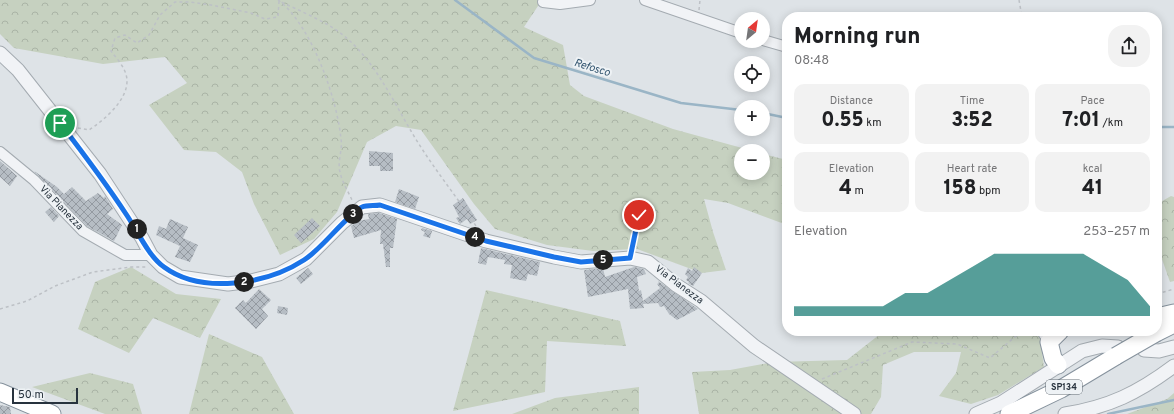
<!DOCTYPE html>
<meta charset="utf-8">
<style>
:root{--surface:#fff;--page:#f2f2f2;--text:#202124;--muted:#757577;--accent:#0f766e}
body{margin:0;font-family:Overpass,sans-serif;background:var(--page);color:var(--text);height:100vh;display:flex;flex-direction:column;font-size:15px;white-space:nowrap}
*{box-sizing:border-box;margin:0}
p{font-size:13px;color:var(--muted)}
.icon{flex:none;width:22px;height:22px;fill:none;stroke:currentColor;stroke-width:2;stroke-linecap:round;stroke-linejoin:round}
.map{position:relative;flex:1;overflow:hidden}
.sheet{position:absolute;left:782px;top:12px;width:380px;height:324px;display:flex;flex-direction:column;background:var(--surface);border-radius:16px;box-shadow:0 2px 10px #0003}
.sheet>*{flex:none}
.needle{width:26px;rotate:29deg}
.controls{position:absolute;left:734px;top:12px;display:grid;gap:8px}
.controls a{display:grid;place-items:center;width:36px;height:36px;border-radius:50%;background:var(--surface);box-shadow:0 2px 10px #0003;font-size:20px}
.scale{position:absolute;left:12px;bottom:10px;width:66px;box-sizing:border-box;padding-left:4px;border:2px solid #28333e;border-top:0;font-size:11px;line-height:14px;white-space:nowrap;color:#28333e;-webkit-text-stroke:3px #eef2f5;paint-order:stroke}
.pin{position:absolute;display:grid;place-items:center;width:34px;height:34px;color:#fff;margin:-17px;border:2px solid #fff;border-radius:50%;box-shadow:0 1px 4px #0007}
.km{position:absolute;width:20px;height:20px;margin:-10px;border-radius:50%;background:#222;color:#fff;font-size:11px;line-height:20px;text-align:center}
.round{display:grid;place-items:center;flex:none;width:42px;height:42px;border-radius:16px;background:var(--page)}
.head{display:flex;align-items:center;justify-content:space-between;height:68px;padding:0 12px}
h1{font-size:22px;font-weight:800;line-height:30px}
.stats{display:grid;grid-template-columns:repeat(3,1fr);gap:6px;height:68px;padding:4px 12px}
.stats div{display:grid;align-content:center;border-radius:10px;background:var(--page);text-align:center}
.stats b{font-size:20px;font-weight:800}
.stats small{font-size:11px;font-weight:400}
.stats p{font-size:11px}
.chart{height:112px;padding:8px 12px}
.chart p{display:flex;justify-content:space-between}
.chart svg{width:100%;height:72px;margin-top:4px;fill:var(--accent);opacity:.7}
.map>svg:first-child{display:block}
.forest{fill:url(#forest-crowns)}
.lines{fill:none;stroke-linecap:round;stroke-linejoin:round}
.stream{stroke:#9ab5c6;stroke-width:2.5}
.building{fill:url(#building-cross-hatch)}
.minor-casing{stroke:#a4abb1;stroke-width:12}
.tertiary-casing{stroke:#a4abb1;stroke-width:15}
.trunk-casing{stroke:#86929d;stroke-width:19}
.path{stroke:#bdc1c6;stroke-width:1.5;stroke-dasharray:3 3;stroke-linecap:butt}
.minor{stroke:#f1f3f6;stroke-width:10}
.tertiary{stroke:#f1f3f6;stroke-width:13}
.trunk{stroke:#fff;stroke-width:17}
.trunk-bridge-casing{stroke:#86929d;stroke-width:19;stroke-linecap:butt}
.trunk-bridge{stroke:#fff;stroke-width:17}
.route-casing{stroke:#fff;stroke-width:8}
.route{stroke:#1a73e8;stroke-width:5}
.labels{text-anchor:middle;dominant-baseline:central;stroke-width:4;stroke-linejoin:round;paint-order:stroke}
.shield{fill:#eef2f5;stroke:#636c75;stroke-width:1}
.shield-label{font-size:9px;font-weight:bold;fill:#28333e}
.street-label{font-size:10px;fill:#28333e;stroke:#eef2f5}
.water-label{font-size:11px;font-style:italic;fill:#345670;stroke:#eef2f5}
</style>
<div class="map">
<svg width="1174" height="414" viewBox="0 0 1174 414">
<defs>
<pattern id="forest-crowns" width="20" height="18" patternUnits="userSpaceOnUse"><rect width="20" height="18" fill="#c6d1c0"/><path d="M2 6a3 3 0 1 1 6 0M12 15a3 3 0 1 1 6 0" fill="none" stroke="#aab4a6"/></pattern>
<pattern id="building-cross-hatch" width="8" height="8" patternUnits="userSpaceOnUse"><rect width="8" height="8" fill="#b6bdc4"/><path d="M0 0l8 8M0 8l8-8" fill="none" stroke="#949aa1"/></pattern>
</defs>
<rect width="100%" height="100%" fill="#dee3e7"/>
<path class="forest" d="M0,0H542L524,27L563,45L570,85L584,96L673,129L753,151H741V173H763V154L787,160V225L728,203L704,199L713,232L726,270L702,273L637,249L593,251L547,245L495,229L474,204L421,130L396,126L367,142L337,212L314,239L280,255L254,204L242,172L216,152L184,150L149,105L187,83L165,57L103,64L14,48L0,34Z
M1171,196L1174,197V281L1170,282L1157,245V204Z
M131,267L176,294L221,299L200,338L153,318L129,353L78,329L95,282Z
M486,290L620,321L626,346L547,341L545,392L453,411Z
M884,331H1039L1044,367L998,395L971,404L939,396L956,373L961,352H914L883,365L881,397L871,414H699L692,372L730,370L774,362L847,360Z
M209,334L262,357L294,414H189Z
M90,373L133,384L142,414H105L32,387Z
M639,387V414H512L555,398Z
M1174,393V414H1127L1167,399Z"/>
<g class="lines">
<path class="stream" d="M455,0L534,58L681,103L741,110
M763,113L787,118
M1157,127H1174
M1108,414L1174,400"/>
</g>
<path class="building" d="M369,151L393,153V171H380V166H369Z
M0,161L17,176L10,186L0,177Z
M34,171L57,187L64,194L72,187L86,201L98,193L104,198L105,196L113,209L107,214L122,225L114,241L87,226Z
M399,189L419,197L415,209L395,202Z
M463,198L477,220L470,224L467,219L460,224L456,218L459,217L453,205Z
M51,207L59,216L54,222L45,212Z
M379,213L397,219L393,248H390V267H386L383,244H380L381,230L354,238L351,226L358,221L369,219L368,214Z
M312,218L320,226L301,243L294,235Z
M170,219L188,227L183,238L198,245L190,262L175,257L180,246L156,235L159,226L166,229Z
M422,228L432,231L430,238L423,236L425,232L421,230Z
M481,248L540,262L537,276L528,274L526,281L510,278L512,265L504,264L505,260L488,257L486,265L478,263Z
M634,267L644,269L646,274L637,277L639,291L641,290L643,301L660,288L657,284L659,283L658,281L698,309L677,320L669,314L664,306L660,307L658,303L643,304L644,308L630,309L628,289L588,297L584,270L603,268L605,277Z
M694,267L702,273L693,286L688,283L689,282L686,280L688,277L685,274L688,268L692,271Z
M308,268L313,274L301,284L296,278Z
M259,289L271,300L262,309L268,316L256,329L235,308L243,300L246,303Z
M278,306L288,308L287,315L277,313Z
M0,405L10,407L11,414H0Z"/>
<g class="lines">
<defs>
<path id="minor" d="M645,0L741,33
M543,2L560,4L590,0
M763,40L787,47
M0,152L34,180L83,231L125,255H151
M1042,331L1049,342"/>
<path id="tertiary" d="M0,53L18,70L100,174L142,238L151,255L163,267L180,277L228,284L251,281L279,274L306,259L342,223L362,207L380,205L486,241L554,257L581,262L630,258L648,262L676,285L701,301L754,346L854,414
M1144,350L1159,351L1174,347
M976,414L1001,403L1082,351L1102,346L1118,347
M1065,414C1109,407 1138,393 1174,366"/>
<path id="trunk" d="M1157,317L1174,313
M1156,333L1174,324
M1058,365L1053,358L1049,342L1060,331
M0,392L52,414
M1009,414L1061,389L1116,356"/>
</defs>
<use href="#minor" class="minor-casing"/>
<use href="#tertiary" class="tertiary-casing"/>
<use href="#trunk" class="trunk-casing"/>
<path class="path" d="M278,0C311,24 337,98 341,139C343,149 337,162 340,172C342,182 348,191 352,200
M1019,0L1022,17
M699,10L700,0
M78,128L89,130C104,120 127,101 127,81C127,69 117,59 111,51L115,38L125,35L137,43L149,35L160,15L175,2H190L211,5L251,13L265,19L278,17L279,1C298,10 327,22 343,35C374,60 391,97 411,131C430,164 455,194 476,226
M632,248L639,215
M1157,294L1174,289
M0,309L27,301L55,286L93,272L131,267H148
M822,379L912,342L957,344L990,358L1022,331"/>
<use href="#minor" class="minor"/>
<use href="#tertiary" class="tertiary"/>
<use href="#trunk" class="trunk"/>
<defs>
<path id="trunk-bridge" d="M1116,356L1156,333"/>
</defs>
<use href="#trunk-bridge" class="trunk-bridge-casing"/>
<use href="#trunk-bridge" class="trunk-bridge"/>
</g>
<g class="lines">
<defs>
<path id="route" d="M60,123C83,153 105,182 126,214C137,230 149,257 164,267C202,295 267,284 304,260C320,250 337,227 353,214C355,212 359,208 362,207C367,205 375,206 380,205L486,241L554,257L581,262L630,258L639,215"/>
</defs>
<use href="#route" class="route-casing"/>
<use href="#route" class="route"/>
</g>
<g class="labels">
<rect class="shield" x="1046" y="380" width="36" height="14" rx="3"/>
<g class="shield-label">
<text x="1064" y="387">SP134</text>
</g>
<g class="street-label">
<text transform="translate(61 208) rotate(46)">Via Pianezza</text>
<text transform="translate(679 285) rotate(37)">Via Pianezza</text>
</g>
<g class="water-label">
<text transform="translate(592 68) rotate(17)">Refosco</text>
</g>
</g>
</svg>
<div class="controls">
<a><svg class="needle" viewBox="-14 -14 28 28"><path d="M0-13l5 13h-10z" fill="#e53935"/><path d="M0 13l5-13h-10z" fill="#757577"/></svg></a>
<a><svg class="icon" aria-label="locate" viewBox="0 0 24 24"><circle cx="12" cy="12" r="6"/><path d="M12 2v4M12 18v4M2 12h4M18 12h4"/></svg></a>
<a>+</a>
<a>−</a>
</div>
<div class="scale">50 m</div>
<div class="pin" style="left:60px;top:123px;background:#1e9e55"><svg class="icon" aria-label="arrive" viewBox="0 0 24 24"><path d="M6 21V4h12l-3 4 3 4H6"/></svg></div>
<div class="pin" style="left:639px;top:215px;background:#d93025"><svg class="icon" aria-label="check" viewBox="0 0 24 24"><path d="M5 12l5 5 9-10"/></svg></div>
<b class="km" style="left:137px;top:229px">1</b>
<b class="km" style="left:244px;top:282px">2</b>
<b class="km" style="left:353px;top:214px">3</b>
<b class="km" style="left:475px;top:237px">4</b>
<b class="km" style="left:603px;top:260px">5</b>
<section class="sheet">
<div class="head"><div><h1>Morning run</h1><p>08:48</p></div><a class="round"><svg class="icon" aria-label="share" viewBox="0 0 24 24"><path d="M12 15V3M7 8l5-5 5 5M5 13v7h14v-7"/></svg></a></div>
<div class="stats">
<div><p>Distance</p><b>0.55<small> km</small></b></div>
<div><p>Time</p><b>3:52</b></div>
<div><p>Pace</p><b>7:01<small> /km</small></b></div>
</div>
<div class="stats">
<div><p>Elevation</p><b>4<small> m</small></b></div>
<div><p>Heart rate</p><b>158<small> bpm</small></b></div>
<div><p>kcal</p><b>41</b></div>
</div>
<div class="chart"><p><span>Elevation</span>253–257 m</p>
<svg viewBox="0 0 160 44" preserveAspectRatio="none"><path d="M0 44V38L10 38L20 38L30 38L40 38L50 30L60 30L70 22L80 14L90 6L100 6L110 6L120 6L130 6L140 14L150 22L160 38V44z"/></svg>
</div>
</section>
</div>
